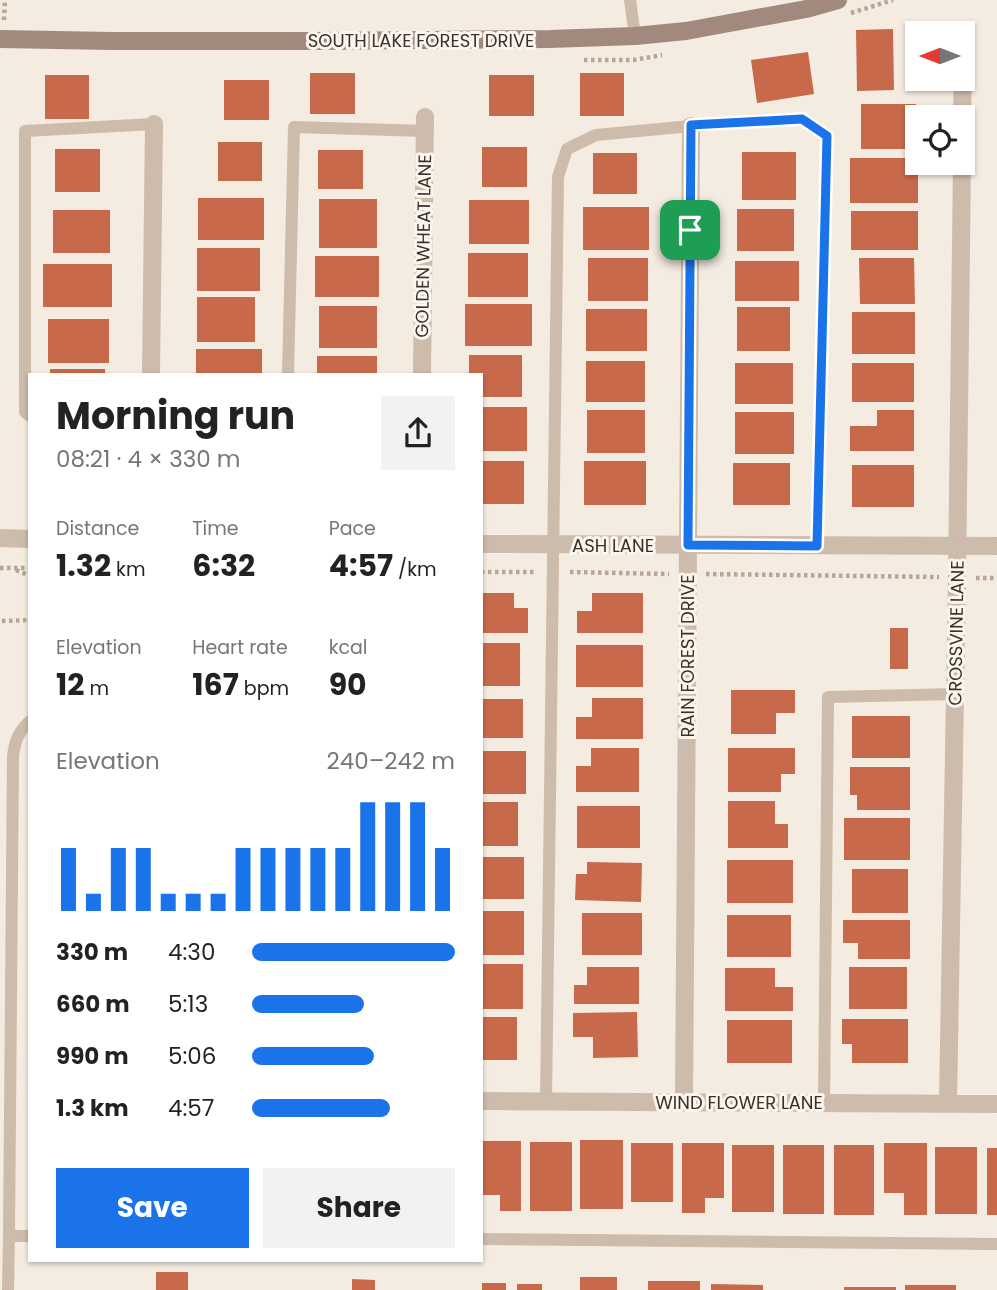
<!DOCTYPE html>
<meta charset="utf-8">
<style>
:root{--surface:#fff;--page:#f2f2f2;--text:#222;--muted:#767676;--accent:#1a73e8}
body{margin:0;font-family:Poppins,sans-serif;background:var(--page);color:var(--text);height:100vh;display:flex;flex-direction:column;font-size:26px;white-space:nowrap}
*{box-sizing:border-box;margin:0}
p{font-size:23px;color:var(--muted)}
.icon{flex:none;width:38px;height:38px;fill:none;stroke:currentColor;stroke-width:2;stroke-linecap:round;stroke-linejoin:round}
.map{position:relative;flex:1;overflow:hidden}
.details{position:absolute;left:28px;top:373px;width:455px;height:889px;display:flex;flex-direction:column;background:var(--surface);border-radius:0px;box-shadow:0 2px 5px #0004}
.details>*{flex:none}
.needle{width:46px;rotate:270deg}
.tools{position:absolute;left:905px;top:21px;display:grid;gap:14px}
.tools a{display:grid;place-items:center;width:70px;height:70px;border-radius:0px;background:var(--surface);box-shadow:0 2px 5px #0004;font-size:35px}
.pin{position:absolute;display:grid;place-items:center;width:60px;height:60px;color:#fff;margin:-30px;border-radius:14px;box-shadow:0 4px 10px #0006}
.round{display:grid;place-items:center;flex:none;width:74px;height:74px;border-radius:0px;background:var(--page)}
.head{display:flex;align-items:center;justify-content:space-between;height:119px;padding:0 28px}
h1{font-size:38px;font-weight:700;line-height:52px}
.stats{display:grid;grid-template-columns:repeat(3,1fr);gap:10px;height:119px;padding:7px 28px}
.stats div{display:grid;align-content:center}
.stats b{font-size:30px;font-weight:700}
.stats small{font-size:19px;font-weight:400}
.stats p{font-size:19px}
.chart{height:196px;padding:14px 28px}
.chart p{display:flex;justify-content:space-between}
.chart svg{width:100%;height:126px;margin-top:7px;stroke:var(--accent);stroke-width:6}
.primary-button{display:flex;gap:14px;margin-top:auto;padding:14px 28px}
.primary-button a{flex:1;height:80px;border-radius:0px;background:var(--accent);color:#fff;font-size:28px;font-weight:700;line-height:80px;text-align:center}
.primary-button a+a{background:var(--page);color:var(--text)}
ul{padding:0 28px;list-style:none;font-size:23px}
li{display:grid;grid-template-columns:112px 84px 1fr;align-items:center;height:52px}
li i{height:18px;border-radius:9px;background:var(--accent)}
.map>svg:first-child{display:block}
.building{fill:#c8694b}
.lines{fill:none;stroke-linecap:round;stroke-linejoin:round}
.path{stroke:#b9a596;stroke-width:4.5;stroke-dasharray:3.5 3.5;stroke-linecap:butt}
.service{stroke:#cdbbac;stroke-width:12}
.minor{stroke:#cdbbac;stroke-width:18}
.tertiary{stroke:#cdbbac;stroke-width:18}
.secondary{stroke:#a18a7d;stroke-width:18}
.route-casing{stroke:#fff;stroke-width:14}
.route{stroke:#1a73e8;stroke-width:9}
.labels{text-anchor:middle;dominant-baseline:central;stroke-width:6;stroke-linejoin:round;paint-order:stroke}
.street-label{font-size:18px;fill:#3b302b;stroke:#fbf5ee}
</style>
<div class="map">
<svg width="997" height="1290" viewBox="0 0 997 1290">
<rect width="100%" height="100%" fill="#f4ebe1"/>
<path class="building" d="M893,29L894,90L857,91L856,30Z
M808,52L814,94L757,103L751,60Z
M310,73H355V114H310Z
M580,73H624V116H580Z
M45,75H89V119H45Z
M489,75H534V116H489Z
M224,80H269V120H224Z
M861,104H916V149H861Z
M218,142H262V181H218Z
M482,147H527V187H482Z
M55,149H100V192H55Z
M318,150H363V189H318Z
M742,152H796V200H742Z
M593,153H637V194H593Z
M850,158H917V163H918V203H850Z
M198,198H264V240H198Z
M319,199H377V248H319Z
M469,200H529V244H469Z
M583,207H649V250H583Z
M737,209H794V251H737Z
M53,210H110V253H53Z
M851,211H918V250H851Z
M197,248H260V291H197Z
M468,253H528V297H468Z
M315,256H379V297H315Z
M588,258H648V301H588Z
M859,258H914L915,304H860Z
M735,261H799V301H735Z
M43,264H112V307H43Z
M197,297H255V342H197Z
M465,304H532V346H465Z
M319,306H377V348H319Z
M737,307H790V351H737Z
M586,309H647V351H586Z
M852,312H915V354H852Z
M48,319H109V363H48Z
M196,349H262V374H196Z
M469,355H522V397H481V374H469Z
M317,356H377V374H317Z
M586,361H645V402H586Z
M735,363H793V404H735Z
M852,363H914V402H852Z
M50,369H105V374H50Z
M481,407H527V451H481Z
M587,410H645V453H587Z
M877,410H914V451H850V426H877Z
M735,412H794V454H735Z
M481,461H524V504H481Z
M584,461H646V505H584Z
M733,463H790V505H733Z
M852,465H914V507H852Z
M481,593H514V608H528V633H481Z
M592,593H643V633H577V611H592Z
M890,628H908V669H890Z
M481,643H520V686H481Z
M576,645H643V687H576Z
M731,690H795V713H776V734H731Z
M592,698H643V739H576V717H592Z
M481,699H523V738H481Z
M852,716H910V758H852Z
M591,748H639V792H576V766H591Z
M728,748H795V774H781V792H728Z
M481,751H526V794H481Z
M850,767H910V810H857V795H850Z
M728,801H775V824H788V848H728Z
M481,802H518V846H481Z
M577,806H640V848H577Z
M844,818H910V860H844Z
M481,857H524V899H481Z
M727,860H793V903H727Z
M587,862L642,863L641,902L575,900L576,874H587Z
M852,869H908V913H852Z
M481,911H524V955H481Z
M582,913H642V955H582Z
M727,915H791V957H727Z
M843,920H910V959H858V943H843Z
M481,964H523V1009H481Z
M587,967H639V1004H574V985H587Z
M849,967H907V1009H849Z
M725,968H775V987H793V1011H725Z
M637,1012L638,1057L593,1058V1037H573V1013Z
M481,1017H517V1060H481Z
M842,1019H908V1063H852V1044H842Z
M727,1020H792V1063H727Z
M580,1140H623V1209H580Z
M481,1141H521V1211H500V1195H481Z
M530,1142H572V1211H530Z
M631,1143H673V1202H631Z
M682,1143H724V1198H705V1213H682Z
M884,1143H927V1215H904V1193H884Z
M732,1145H774V1212H732Z
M783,1145H824V1214H783Z
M834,1145H874V1215H834Z
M935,1147H977V1214H935Z
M987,1148H997V1215H987Z
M156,1272H188V1290H156Z
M580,1277H617V1290H580Z
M352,1279L375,1280V1290H352Z
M648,1281H700V1290H648Z
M482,1283H506V1290H482Z
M517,1284H542V1290H517Z
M711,1284L763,1285V1290H711Z
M905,1285H956V1290H905Z
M844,1287H896V1290H844Z"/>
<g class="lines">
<path class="path" d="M851,13L893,0
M4,20L5,0
M584,60H634L662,55
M0,568H30
M16,570L30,576
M481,572H536
M570,572L669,574
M706,574L939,577
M976,578H997
M2,621L30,620"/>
<path class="service" d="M630,0L635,36
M288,374L294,127L425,131
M30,416L25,412V131L154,124
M546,1102L558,177L567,149L596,135L691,126L802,119L827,136L817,546
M824,1103L828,697L955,694
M9,1236L13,756C15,741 18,732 30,721
M481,1239L997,1244
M8,1290L9,1236H30"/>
<path class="minor" d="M962,126L963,47
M151,374L154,124
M422,374L425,117
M481,1101L997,1104
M684,1102L691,126
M948,1103L957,578L962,163"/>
<path class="tertiary" d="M0,538L30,539
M481,544L997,546"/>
<path class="secondary" d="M0,39L112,41H315L550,39L635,36L686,31L806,9L838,0"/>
</g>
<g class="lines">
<defs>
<path id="route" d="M802,119L827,136L817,546L688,545L691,125Z"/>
</defs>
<use href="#route" class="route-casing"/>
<use href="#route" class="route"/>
</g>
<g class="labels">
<g class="street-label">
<text x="421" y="40">SOUTH LAKE FOREST DRIVE</text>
<text transform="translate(423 246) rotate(-89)">GOLDEN WHEAT LANE</text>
<text x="613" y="545">ASH LANE</text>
<text transform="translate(956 633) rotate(-89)">CROSSVINE LANE</text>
<text transform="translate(687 656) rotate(-90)">RAIN FOREST DRIVE</text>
<text x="739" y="1102">WIND FLOWER LANE</text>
</g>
</g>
</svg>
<div class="tools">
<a><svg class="needle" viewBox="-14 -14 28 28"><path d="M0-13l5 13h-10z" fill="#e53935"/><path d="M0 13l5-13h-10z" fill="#767676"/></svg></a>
<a><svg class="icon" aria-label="locate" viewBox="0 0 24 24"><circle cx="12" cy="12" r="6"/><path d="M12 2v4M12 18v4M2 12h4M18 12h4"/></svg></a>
</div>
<div class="pin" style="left:690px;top:230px;background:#1e9e55"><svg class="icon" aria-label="arrive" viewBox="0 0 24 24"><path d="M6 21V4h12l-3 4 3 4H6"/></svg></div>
<section class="details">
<div class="head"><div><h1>Morning run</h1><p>08:21 · 4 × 330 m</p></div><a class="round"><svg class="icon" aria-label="share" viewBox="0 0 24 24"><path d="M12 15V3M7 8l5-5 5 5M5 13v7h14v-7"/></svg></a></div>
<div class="stats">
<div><p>Distance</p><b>1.32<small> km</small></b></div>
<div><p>Time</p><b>6:32</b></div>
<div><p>Pace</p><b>4:57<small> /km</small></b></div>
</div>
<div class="stats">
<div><p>Elevation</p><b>12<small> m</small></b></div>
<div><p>Heart rate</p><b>167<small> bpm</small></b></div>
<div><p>kcal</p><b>90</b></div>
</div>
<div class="chart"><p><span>Elevation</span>240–242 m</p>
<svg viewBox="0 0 160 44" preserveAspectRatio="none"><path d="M5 44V22M15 44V38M25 44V22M35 44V22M45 44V38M55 44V38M65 44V38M75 44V22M85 44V22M95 44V22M105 44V22M115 44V22M125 44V6M135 44V6M145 44V6M155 44V22"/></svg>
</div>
<ul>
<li><b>330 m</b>4:30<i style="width:100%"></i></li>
<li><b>660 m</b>5:13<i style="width:55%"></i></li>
<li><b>990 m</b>5:06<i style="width:60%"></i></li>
<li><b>1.3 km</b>4:57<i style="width:68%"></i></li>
</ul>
<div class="primary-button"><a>Save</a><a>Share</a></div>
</section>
</div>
